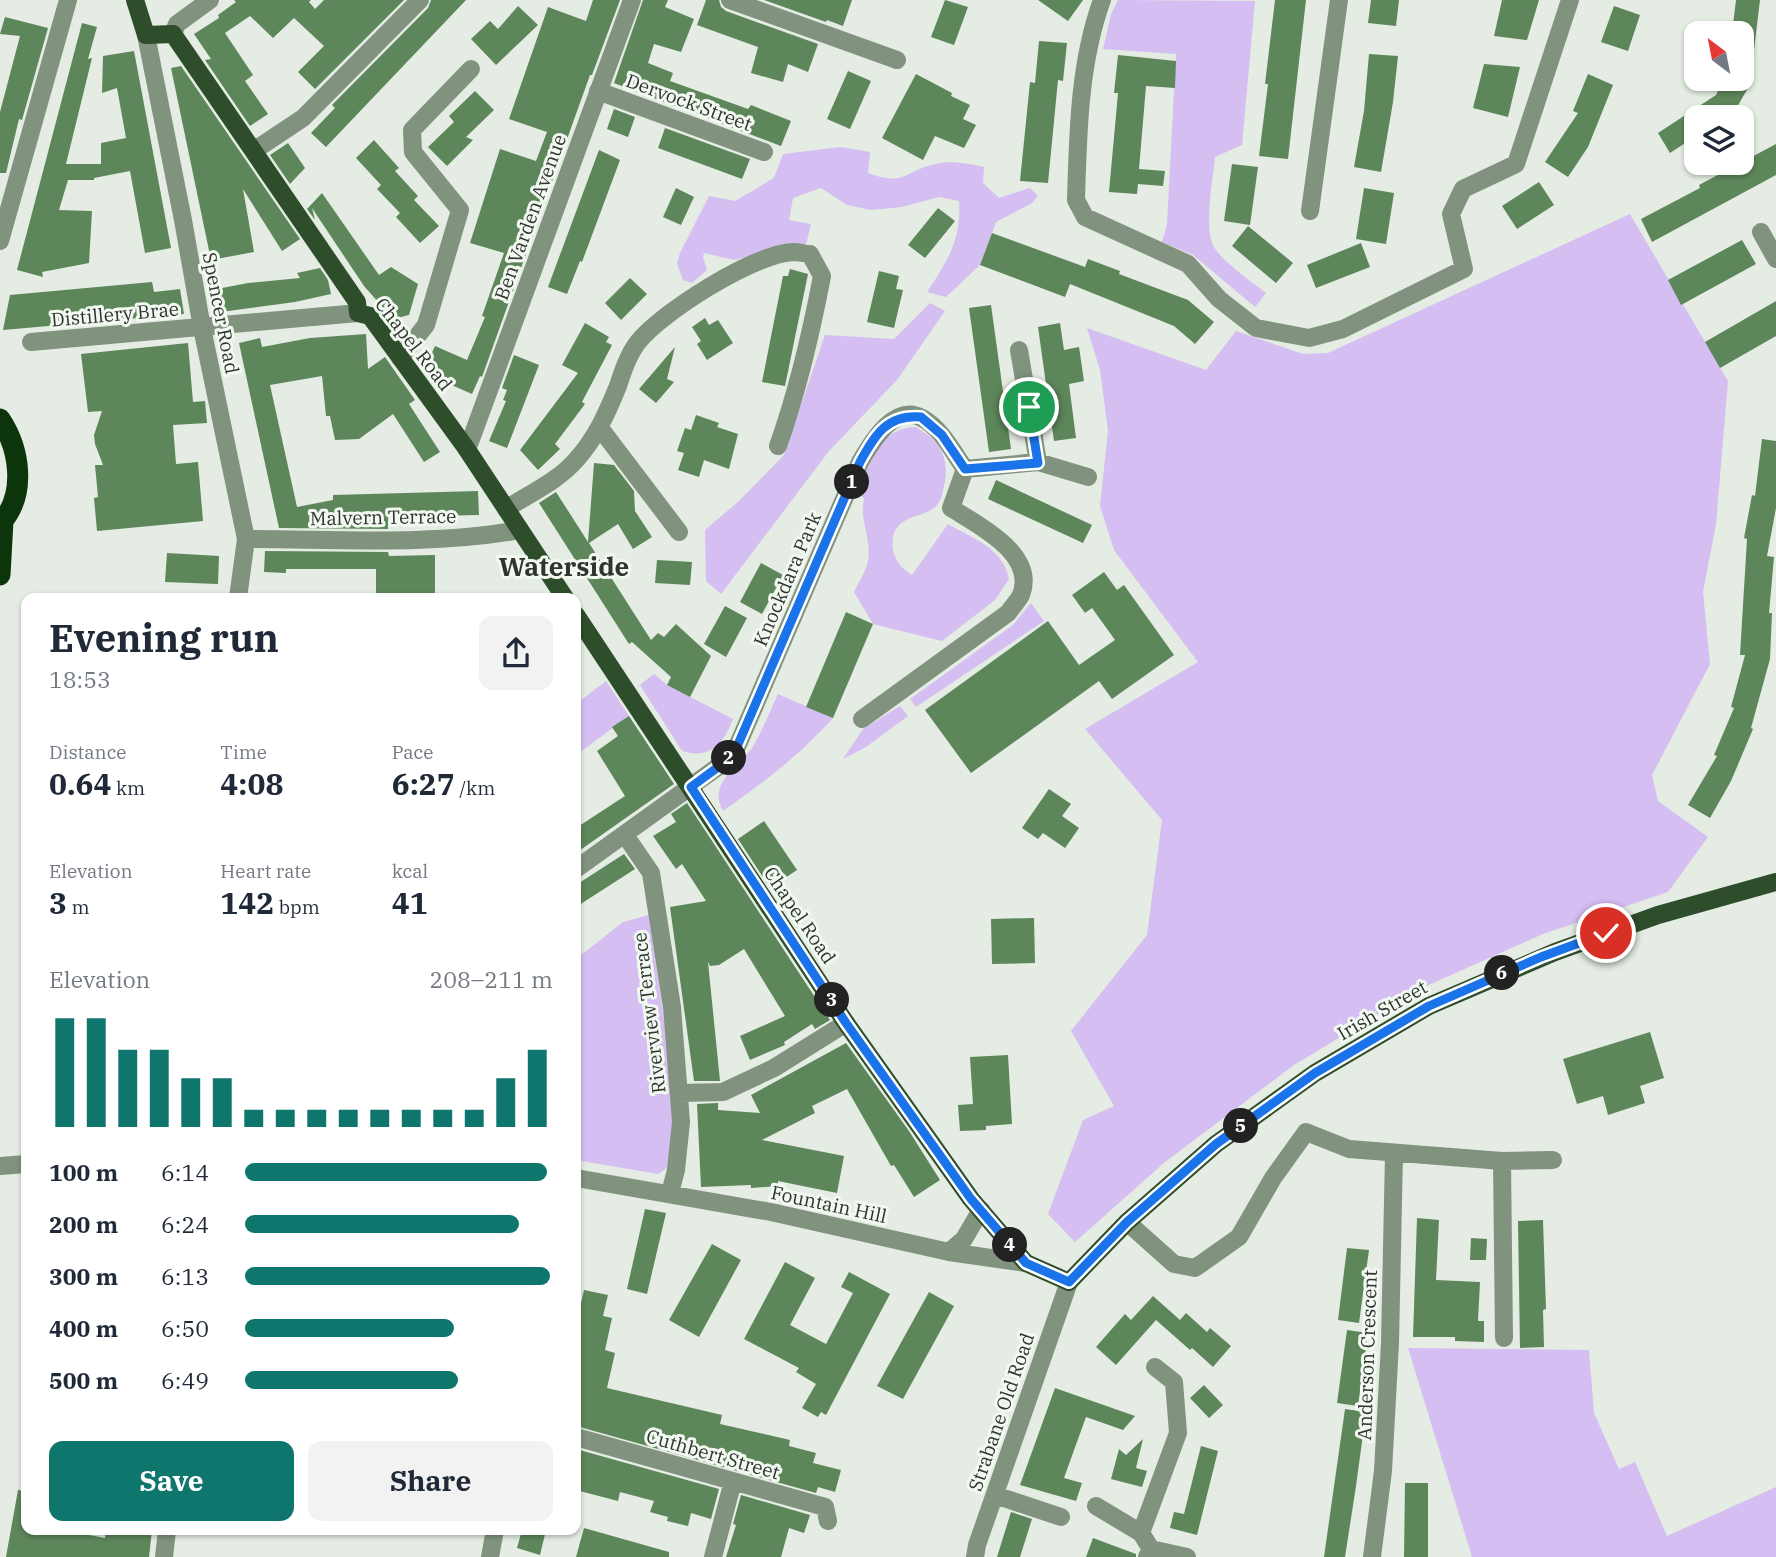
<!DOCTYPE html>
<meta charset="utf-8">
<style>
:root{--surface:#fff;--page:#f2f2f3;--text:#1f2937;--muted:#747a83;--accent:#0f766e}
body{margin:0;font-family:"IBM Plex Serif",serif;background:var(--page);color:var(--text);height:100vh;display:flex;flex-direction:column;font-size:26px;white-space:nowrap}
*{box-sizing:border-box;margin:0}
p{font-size:23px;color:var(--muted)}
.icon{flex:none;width:38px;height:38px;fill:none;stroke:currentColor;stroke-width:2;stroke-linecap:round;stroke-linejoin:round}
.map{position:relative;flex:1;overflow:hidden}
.sheet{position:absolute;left:21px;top:593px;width:560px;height:942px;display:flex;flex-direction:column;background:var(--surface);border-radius:14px;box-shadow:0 2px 5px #0004}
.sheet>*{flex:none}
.needle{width:46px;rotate:328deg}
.controls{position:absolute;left:1684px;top:21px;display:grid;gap:14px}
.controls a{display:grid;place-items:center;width:70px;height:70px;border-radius:14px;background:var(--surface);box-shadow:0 2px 5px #0004;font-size:35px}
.pin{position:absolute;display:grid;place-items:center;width:60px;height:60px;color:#fff;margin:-30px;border:4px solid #fff;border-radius:50%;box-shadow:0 2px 7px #0007}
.km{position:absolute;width:35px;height:35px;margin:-18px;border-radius:50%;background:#222;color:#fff;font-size:19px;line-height:35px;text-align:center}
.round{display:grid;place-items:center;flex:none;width:74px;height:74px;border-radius:14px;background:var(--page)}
.summary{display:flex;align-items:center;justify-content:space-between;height:119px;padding:0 28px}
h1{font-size:38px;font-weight:800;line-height:52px}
.metrics{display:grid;grid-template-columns:repeat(3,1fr);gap:10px;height:119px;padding:7px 28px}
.metrics div{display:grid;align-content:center}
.metrics b{font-size:30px;font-weight:800}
.metrics small{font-size:19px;font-weight:400}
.metrics p{font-size:19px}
.chart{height:196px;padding:14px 28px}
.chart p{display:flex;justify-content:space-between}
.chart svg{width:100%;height:126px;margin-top:7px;stroke:var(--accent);stroke-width:6}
.primary-button{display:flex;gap:14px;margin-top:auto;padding:14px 28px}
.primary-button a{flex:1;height:80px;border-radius:14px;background:var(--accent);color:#fff;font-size:28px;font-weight:800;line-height:80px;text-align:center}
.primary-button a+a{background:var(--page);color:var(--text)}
ul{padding:0 28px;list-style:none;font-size:23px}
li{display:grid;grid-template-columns:112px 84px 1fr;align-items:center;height:52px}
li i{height:18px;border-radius:9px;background:var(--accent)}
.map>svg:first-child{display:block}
.green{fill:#d5bef1}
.building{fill:#5d865a}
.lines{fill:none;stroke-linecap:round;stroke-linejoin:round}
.minor{stroke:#81937f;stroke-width:18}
.major{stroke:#2d4d2b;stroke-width:18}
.highway{stroke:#0d350c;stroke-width:21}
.route-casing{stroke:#fff;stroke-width:14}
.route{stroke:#1a73e8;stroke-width:9}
.labels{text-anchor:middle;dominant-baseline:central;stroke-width:6;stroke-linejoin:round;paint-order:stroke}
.street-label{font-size:19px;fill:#313431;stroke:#f1f9f0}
.district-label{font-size:26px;font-weight:bold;fill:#313431;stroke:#f1f9f0}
</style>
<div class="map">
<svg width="1776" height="1557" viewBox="0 0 1776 1557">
<rect width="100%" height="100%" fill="#e4ece3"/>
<path class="green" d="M1118,0L1255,1L1242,145L1215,157C1213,180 1204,225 1213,245C1221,261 1252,282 1266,293L1255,307L1193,255L1162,242L1167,224L1176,54L1103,49L1111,14Z
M841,147L870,152L868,173C905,187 904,171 935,164C951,160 969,164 984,167L983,183L999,198L1030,188L1038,196L1032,203L996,222L980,265L946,297L927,292C947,262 962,239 959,201L939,197L902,207L871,210L847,205L821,188L793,198L789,220L811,224L806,245L769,251L734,260L704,253L703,257L707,270L692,283L683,280L677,264L680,253L709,196L735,201L774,178L783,154Z
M1630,214L1728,381L1716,524L1703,592L1710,664L1652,775L1658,801L1708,837L1668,892L1543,934L1422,988L1294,1065L1165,1162L1075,1242L1048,1214L1083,1120L1114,1106L1071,1031L1147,935L1162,820L1085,729L1198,662L1114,550L1100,506L1108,431L1100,370L1087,328L1206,370L1236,331L1303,354L1328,353Z
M930,303L945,311L897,380L829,451L721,594L706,581L705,530L739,501L784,455L825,335L894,339Z
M916,427C942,442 951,461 943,490C942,495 941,500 937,505C925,520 888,512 893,550C895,561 902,569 912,575L948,524C974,539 1003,548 1009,579L995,600L942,641L873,624L854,592C859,582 866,571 868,561C872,540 859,520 864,499L857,489C870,460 880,428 916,427Z
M1031,603L1044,621L916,707L910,699L1013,625Z
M654,674L667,685L733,719C724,743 710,760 682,751L640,685Z
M606,681L629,716L576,755V704Z
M778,694L833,718C800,755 763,783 723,811C706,781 743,764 754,745C763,729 770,711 778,694Z
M900,706L908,716L866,747L843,759L863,729Z
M649,915C661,998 675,1081 673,1164L658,1174L576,1160V959L623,922Z
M1408,1348L1589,1350L1594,1413L1619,1469L1635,1462L1667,1536L1776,1487V1557H1472Z"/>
<path class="building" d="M234,0H311L309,2L315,9L324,0H404L315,89L298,72L324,46L294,18L273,38L250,16L225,33L253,75L245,81L268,114L250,126L205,60L211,59L194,34L219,18L218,15L236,2Z
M431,0H466L326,147L311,133L335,108L332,105L428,8Z
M593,0H620L592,75H590L482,377L480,376L472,394L440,380L442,376L425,368L435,346L467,360L485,317L482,316L504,253L470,243L500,149L536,161L547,132L509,119L548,7L586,21Z
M643,0H668L665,7L694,19L681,52L654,44L648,63L673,73L670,81L748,109L751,105L791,121L781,146L614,83Z
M706,0H719L721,7L726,11L818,44L808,72L788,64L783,82L751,73L758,47L697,25Z
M764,0H852L843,26L827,20L826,22Z
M945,0L968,7L954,45L931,37Z
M1038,0H1083L1068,21Z
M1275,0H1306L1288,159L1259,156L1268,84H1265Z
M1371,0H1399L1396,26L1368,23Z
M1502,0H1539L1527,40L1494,36Z
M1736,0H1760L1752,67H1741V33H1732Z
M518,6L538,25L496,65L471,39L490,21L498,29Z
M1614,6L1640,15L1628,51L1601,42Z
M5,17L48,28L22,120L19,119L6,173H0V112L20,36L0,34Z
M82,23L97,27L88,59L92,58L66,164H101V143L126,138L117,88L102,93L103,56L134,51L171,248L145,253L130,171L94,178V180H68L59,210L92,211L89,263L42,272L43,277L17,270Z
M1039,41L1067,43L1063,81L1058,80L1048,183L1020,181L1030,82L1035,83Z
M1369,54L1398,56L1393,102L1381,172L1354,167L1364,111Z
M1118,55L1176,61L1175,88L1146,86L1139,169L1165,171L1163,186L1138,184L1137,194L1109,192L1118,93H1114Z
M1484,64L1520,67L1508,117L1473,108Z
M181,66L300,239L282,251L243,189L254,252L211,260L171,68Z
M848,71L871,81L850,129L827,119Z
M916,74L952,93L951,96L970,105L963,119L976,125L964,148L935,136L923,160L882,138Z
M1588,74L1613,85L1588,147L1568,177L1545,162L1578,113L1573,111Z
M1724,79H1753L1736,109L1724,117H1696V136L1670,153L1658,133L1716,95Z
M475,91L494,110L466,137L473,140L447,166L428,147L454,122L449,116Z
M614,109L635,117L628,137L607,129Z
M665,128L750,159L742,179L658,148Z
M374,140L399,168L395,171L418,196L414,200L439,226L420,243L396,217L400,213L377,189L381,185L356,158Z
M288,143L305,168L290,184L270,155Z
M1776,144V175L1652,242L1641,219L1700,188L1699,185Z
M599,150L620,160L582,262L580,261L567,294L548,287Z
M1232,164L1258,167L1250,225L1224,221Z
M1539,182L1554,205L1517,229L1502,206Z
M676,188L694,197L681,225L663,217Z
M1364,188L1394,193L1386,244L1356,239Z
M322,193L379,275L391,267L418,284L409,315L393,319L364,286L312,208L315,220L307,209Z
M938,208L955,221L925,258L908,245Z
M1248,226L1293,263L1276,283L1232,246Z
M992,233L1085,267L1088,259L1120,271L1119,274L1188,300L1214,322L1195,344L1174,326L1070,284L1065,297L980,265Z
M1742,240L1756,264L1681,305L1668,280Z
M1361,243L1370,267L1316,288L1307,265Z
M320,268L328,280L331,294L295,302L221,312L217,289L248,283L300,278L297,273Z
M790,269L808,274L785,386L762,382L783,276H788Z
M879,271L899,276L896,289L903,290L894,328L867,322Z
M630,278L647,294L621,320L605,303Z
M152,282L154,292L180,289L184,314L3,330L10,295Z
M1776,301V336L1720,368L1705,342Z
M991,305L1011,449L989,452L969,308Z
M705,318L709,325L718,320L733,343L707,360L697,344L701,341L692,327Z
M585,323L609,337L606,342L612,345L582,402L585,404L555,444L560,449L538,470L520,450L578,373L562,365Z
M1060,323L1064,350L1079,347L1084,381L1069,384L1076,438L1054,441L1038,327Z
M366,334L368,369L385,357L415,400L409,404L440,452L424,462L393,414L359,439L335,440L330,416H326L322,376L270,385L297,507L333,500V495L478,491L479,515L388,517V529L279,528L239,343L260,338L262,347L310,338Z
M188,343L193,402L205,401L207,423L173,425L176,464L198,462L203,521L97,531L94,498L98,497L95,465H103L95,444L94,435L102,411L88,412L81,354Z
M675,347L667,379L674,382L656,403L639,389Z
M514,355L539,365L507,448L489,441L506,401L503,400L507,390L502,388Z
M696,415L719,423L717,427L738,434L729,469L704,460L699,477L678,470L684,453L677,451L685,428L691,430Z
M1762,439L1776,441V508L1767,556L1774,557L1769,613H1772L1770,659L1751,728L1753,729L1731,781L1710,818L1688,805L1717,756L1714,755L1734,708L1731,707L1745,655H1740L1747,539L1744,538L1752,495L1755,496Z
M594,463L614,465L634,491L635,511L652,537L633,549L618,524L589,543L651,640L658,633L664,637L676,624L711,656L690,697L667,685L671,677L632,642L629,644L539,503L556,492L588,542Z
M996,480L1092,525L1083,543L988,499Z
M265,551L388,552L389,556L435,555V598H404V593L376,594V569H286V573L264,572Z
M167,553L219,556L218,584L165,582Z
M657,560L692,562L690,585L655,583Z
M761,563L783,575L762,614L740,602Z
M1104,572L1117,590L1124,585L1174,655L1112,699L1099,681L971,773L925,710L1048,621L1079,665L1115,640L1092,608L1085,613L1072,595Z
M725,606L747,618L726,657L704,644Z
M846,612L873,624L833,718L806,707Z
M629,716L674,784L576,853V828L625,796L597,751L618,736L612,727Z
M1049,789L1071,804L1062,816L1079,828L1065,848L1043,833L1038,839L1022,828Z
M687,803L830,1020L815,1029L812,1024L784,1042L785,1045L750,1060L740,1036L785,1016L744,949L719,965L710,966L708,962L720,1081H694L670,907L706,901L682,864L676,869L653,836L676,822L671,814Z
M764,821L797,870L770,888L738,839Z
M624,854L635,869L576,907V885Z
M1034,918L1035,963L992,964L991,919Z
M1650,1032L1664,1078L1640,1086L1645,1103L1608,1115L1603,1096L1577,1104L1563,1059Z
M846,1043L909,1131L940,1180L914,1197L894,1165L891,1166L847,1089L812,1106L815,1113L762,1140L844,1156L837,1193L778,1181V1186L751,1188V1185L701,1187L697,1104L718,1103V1110L760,1113L751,1095Z
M1008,1055L1012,1124L986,1126V1130L960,1131L958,1105L973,1104L970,1057Z
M645,1209L666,1213L647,1294L627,1289Z
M1417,1218L1439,1220L1436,1280L1480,1282L1478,1321H1484V1342L1455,1341V1337H1413Z
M1543,1220L1546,1309L1543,1310L1544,1347L1520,1348L1518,1221Z
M1471,1238L1487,1239L1486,1260H1470Z
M712,1244L741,1260L699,1337L669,1320Z
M1347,1248L1369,1250L1359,1323L1338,1320Z
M785,1262L815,1278L790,1325L826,1344L853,1293L841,1287L849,1272L890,1294L826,1415L821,1412L818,1417L802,1408L816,1384L796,1372L799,1368L744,1339Z
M584,1290L608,1295L603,1316L612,1318L605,1350L615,1353L607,1388L722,1415L720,1424L790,1440L789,1446L816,1453L813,1463L841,1470L835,1492L818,1487L816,1493L576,1426V1325Z
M929,1292L954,1306L903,1399L877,1386Z
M1153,1296L1180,1320L1186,1313L1207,1332L1210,1328L1231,1346L1213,1367L1192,1348L1190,1350L1156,1320L1116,1365L1096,1347L1125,1314L1131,1320Z
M1347,1330L1368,1333L1358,1406L1337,1403Z
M1204,1385L1223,1405L1209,1418L1190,1398Z
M1055,1388L1135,1416L1123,1430L1086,1417L1064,1478L1082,1483L1076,1501L1020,1485Z
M1345,1409L1366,1412L1356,1486L1345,1557H1324Z
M1143,1439L1136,1468L1147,1471L1142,1487L1111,1479L1119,1449L1126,1455Z
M1201,1446L1218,1451L1197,1535L1170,1528L1174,1512L1184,1514Z
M576,1449L719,1489L711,1519L691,1513L688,1526L667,1521L668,1517L650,1512L654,1501L620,1492L618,1501L576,1490Z
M1405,1483H1428V1557H1404Z
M18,1490L26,1491V1530H62L105,1538L106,1530H152L149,1557H6Z
M741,1495L810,1515L804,1533L789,1528L781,1557H726L736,1525L733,1524Z
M1011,1512L1032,1519L1020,1557H997Z
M584,1528L669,1552V1557H576Z
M522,1530H546L540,1555L517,1548Z
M1093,1538L1136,1554V1557H1086Z"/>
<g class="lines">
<path class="minor" d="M730,0L897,60
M1102,0C1079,63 1078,133 1076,200L1085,217L1188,264L1219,299L1256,328L1309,338L1343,329L1464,269L1451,214L1463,189L1516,164L1570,0
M173,34L177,24L210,0
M146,35L183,220L202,328L246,539L238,598
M598,91L764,152
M255,150L303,118L420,0
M1310,211L1339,0
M1761,232L1776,259
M0,241L68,0
M31,342L358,313
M1019,350L1038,462
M400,358L426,325L460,210L413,152L412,130L471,69
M600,428L679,532
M466,448L470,442L632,0
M965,469L1038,462L1088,477
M506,509C529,494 558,481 576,460C596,438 607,413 618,386C623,371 628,355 638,342C662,312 755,253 794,252C799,252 805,254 810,254L822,276C811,334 798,390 778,446
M246,539C333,539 434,546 520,530
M625,835L651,873L672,1007L681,1122L676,1170L670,1193
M576,869L733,756L860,462C871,443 894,403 922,418C941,428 953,452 965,469L951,508C978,525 1037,554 1021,595C1018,601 1012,607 1008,613L862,719
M681,1093L723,1092L774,1068L846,1023
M1502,1161L1504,1338
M0,1166L26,1164
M576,1178L771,1212L949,1252L1026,1263
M1127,1222L1174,1264L1195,1268L1239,1237L1273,1178L1306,1132L1349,1149L1502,1161L1553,1160
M949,1252L964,1239L981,1210
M576,1437L825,1507L828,1521
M995,1495L1061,1517
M1096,1506L1141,1533
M1151,1549L1187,1557
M164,1557L167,1530
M490,1557L495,1530
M713,1557L733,1481
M975,1557L977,1545L1069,1282
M1147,1557L1151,1549L1141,1533L1178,1433L1174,1382L1155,1367
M1372,1557L1383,1471L1390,1343L1394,1154"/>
<path class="major" d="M135,0L146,35L173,34L357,302L358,313L370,316L466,448L565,598
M576,615L846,1023L971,1199L1026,1263L1069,1282L1127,1222L1216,1144L1315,1073L1429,1006L1555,952L1658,915L1776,882"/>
<path class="highway" d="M0,419C20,449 27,495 0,524
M0,575L3,521"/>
</g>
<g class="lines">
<defs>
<path id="route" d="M1029,407L1038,463L965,469L942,435L921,417C887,414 875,435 860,462L733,756L691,787L846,1023L971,1199L1026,1263L1069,1282L1127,1222L1216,1144L1315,1073L1429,1006L1541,957L1606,933"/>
</defs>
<use href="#route" class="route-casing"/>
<use href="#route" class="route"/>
</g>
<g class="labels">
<g class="street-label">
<text transform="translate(689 102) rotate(20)">Dervock Street</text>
<text transform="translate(530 217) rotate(-70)">Ben Varden Avenue</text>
<text transform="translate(221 313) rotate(79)">Spencer Road</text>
<text transform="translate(115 314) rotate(-5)">Distillery Brae</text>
<text transform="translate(414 344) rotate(52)">Chapel Road</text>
<text transform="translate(383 517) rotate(-1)">Malvern Terrace</text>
<text transform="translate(787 579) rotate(-67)">Knockdara Park</text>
<text transform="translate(800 915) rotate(56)">Chapel Road</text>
<text transform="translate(1382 1010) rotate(-30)">Irish Street</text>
<text transform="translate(649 1013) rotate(-97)">Riverview Terrace</text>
<text transform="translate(829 1204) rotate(12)">Fountain Hill</text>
<text transform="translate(1367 1355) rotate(-88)">Anderson Crescent</text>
<text transform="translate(1001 1412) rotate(-71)">Strabane Old Road</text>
<text transform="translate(713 1454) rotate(16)">Cuthbert Street</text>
</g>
<g class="district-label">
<text x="564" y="566">Waterside</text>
</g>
</g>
</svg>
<div class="controls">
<a><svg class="needle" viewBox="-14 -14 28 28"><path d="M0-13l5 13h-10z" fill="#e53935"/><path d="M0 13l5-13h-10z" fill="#747a83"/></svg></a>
<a><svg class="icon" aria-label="layers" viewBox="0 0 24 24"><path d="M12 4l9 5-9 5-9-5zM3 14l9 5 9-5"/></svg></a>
</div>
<div class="pin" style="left:1029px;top:407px;background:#1e9e55"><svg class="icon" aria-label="arrive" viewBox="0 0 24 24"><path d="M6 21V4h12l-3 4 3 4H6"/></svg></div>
<div class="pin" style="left:1606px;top:933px;background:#d93025"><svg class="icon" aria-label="check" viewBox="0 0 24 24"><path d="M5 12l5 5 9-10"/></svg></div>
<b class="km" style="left:852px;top:482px">1</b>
<b class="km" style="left:729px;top:758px">2</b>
<b class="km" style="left:832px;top:1000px">3</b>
<b class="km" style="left:1010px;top:1245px">4</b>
<b class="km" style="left:1241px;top:1126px">5</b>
<b class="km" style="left:1502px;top:973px">6</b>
<section class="sheet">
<div class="summary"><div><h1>Evening run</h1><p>18:53</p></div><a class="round"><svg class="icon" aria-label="share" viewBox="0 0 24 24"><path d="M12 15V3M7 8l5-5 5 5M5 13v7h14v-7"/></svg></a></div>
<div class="metrics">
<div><p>Distance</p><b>0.64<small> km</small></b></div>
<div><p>Time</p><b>4:08</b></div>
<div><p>Pace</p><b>6:27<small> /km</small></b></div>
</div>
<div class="metrics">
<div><p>Elevation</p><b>3<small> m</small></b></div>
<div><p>Heart rate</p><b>142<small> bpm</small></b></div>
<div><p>kcal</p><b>41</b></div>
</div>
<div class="chart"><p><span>Elevation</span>208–211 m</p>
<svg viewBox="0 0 160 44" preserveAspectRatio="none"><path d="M5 44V6M15 44V6M25 44V17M35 44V17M45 44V27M55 44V27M65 44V38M75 44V38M85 44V38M95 44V38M105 44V38M115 44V38M125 44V38M135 44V38M145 44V27M155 44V17"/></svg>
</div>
<ul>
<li><b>100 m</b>6:14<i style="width:98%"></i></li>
<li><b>200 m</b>6:24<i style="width:89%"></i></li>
<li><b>300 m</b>6:13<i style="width:99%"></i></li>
<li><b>400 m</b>6:50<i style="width:68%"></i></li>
<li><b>500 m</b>6:49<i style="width:69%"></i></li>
</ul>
<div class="primary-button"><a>Save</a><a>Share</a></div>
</section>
</div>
